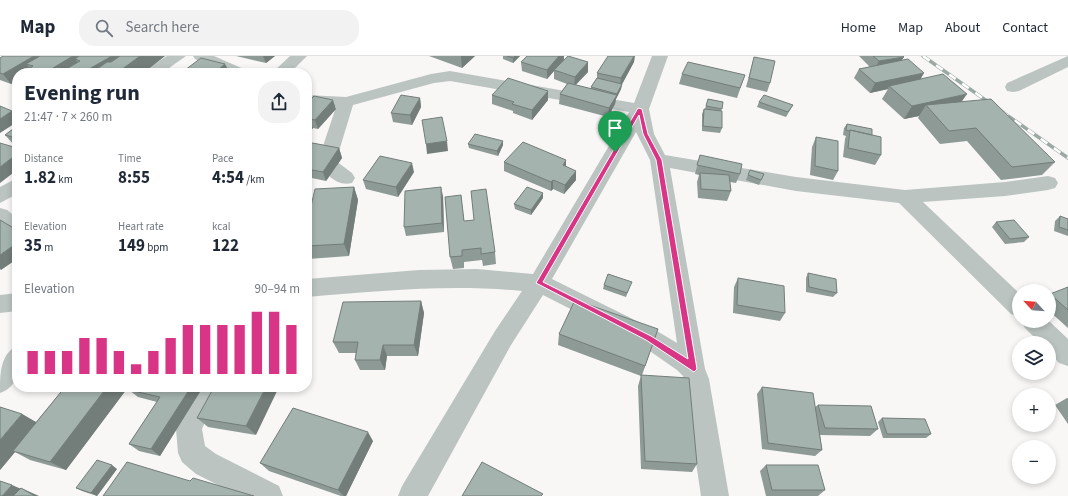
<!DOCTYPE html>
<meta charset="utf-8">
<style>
:root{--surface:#fff;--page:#f2f2f3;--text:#1f2937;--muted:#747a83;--line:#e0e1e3;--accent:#d93586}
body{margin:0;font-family:"Source Sans 3",sans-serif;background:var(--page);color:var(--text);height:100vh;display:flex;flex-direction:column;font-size:15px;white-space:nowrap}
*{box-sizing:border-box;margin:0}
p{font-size:13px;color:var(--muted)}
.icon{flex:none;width:22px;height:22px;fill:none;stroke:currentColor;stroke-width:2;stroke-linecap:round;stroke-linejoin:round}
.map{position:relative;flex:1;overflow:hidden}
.drawer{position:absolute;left:12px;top:12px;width:300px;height:324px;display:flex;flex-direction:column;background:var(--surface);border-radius:16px;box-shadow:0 2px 6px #0003}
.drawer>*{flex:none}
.needle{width:26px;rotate:296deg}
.fabs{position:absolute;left:1012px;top:228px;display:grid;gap:8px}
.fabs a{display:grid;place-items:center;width:44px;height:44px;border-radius:50%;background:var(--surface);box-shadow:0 2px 6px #0003;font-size:20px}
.pin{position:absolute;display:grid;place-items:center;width:34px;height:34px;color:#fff;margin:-41px -17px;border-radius:50% 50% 50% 0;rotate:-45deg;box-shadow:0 0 4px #0007}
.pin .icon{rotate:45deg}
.round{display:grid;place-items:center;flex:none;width:42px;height:42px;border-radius:16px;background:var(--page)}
.headline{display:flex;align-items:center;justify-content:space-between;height:68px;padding:0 12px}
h1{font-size:22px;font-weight:700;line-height:30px}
.metrics{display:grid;grid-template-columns:repeat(3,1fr);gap:6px;height:68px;padding:4px 12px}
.metrics div{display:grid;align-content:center}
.metrics b{font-size:17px;font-weight:700}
.metrics small{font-size:11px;font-weight:400}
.metrics p{font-size:11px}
.chart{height:112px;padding:8px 12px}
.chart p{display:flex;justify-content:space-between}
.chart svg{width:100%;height:72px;margin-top:4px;stroke:var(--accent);stroke-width:6}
header{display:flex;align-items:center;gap:24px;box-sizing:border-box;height:56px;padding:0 20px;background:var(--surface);border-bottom:1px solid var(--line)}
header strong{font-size:19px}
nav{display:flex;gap:22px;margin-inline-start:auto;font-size:14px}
.search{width:280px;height:36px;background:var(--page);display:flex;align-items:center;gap:10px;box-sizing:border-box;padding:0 14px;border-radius:16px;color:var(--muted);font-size:15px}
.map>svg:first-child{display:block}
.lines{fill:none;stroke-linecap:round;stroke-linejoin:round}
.minor{fill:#bbc4c1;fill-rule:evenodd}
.rail-casing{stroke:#9ba9a5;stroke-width:3.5}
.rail{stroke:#fff;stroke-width:2.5;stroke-dasharray:8;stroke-linecap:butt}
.wall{fill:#8d9a96}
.shaded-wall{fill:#737d7a}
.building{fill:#a4b3ae;stroke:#737d7a}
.route{fill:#d93586;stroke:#fff;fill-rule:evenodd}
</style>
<header>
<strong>Map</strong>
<div class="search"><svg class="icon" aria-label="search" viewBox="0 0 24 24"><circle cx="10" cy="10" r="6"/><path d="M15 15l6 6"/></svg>Search here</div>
<nav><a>Home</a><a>Map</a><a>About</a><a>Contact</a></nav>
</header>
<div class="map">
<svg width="1068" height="440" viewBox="0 0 1068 440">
<rect width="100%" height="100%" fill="#f8f7f6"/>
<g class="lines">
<path class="minor" d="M167,0H186L162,17H143L145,14Z
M193,0H214L246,14L248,17H226L195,3Z
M290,0H307L290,17H272Z
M652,0H668L649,53L654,78L665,99L796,121L905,134L1005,126L1048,120L1055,122L1058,127L1055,132L1048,134L1005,140L923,146L1019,237V261L1011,258L899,147L796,135L670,112L705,313L709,323L729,440H701L683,320L677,314L641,289L543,239L511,289L428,440H398L402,430L495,275L522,235C448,228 381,235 307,241V223L419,214L477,213L533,218L629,56L450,25L434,27L353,49L336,105L352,117L355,122L352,127C336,131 325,117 318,105L336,51L307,49V39L346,41L431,18L450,15L634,47ZM636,76L650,104L677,287L657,275L552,223Z
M1068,0V11L1019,35L1013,36L1007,35L1005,31L1007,27Z
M17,122V138L0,147V131Z
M0,152L7,154L17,162V181L10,178L0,170Z
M17,237V255L0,257V239Z
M1021,265H1049L1068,283V310L1059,307L1049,296V287H1040L1025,272Z
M17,290C17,310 22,329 0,337C0,318 0,298 17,290Z
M194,331H220L202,373L205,390L216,398L279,430L283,440H240L196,418L182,406L178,397L176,373Z"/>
<defs>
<path id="rail" d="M923,0L1068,102"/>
</defs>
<use href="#rail" class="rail-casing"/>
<use href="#rail" class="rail"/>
</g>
<path class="wall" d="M3,0H165L143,17H17V24L11,28L0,24V2Z
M236,0H275L266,7Z
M429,0H475L462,12Z
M503,0H520L513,7L503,3Z
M859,0H903L901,4L921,23L962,46L1055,106L1042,119L1001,124L967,85L940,88L918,62L919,60L904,63L882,43L888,33L870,37L854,22L859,13L870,11Z
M754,1L770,27L767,36L746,31Z
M564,3L588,16L576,29L591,33V31L597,22V17L634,6L622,28L621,33L616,43L615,48L608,61L559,48L560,38L567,28L554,23V15L547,23L522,15L521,6Z
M682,18L745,19L737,42L679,28Z
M548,35V44L532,64L513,57V55L492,48V39Z
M420,42L421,51L412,69L393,66L391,57Z
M708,43L723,46L721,55L722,72L720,77L702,75V58L704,53H705Z
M759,46L793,49L786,61L757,51Z
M307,47L336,53L318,73L313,72L307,79Z
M847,68L872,79L881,99L875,109L843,101L845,83L846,80L843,79L844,72Z
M17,70V92L5,79Z
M816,81L838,115L833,124L810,119L812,91Z
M307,86L339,92L342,102L326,125L307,121Z
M468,88L503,89L498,100L469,92Z
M700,99L740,118L736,127L730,126L731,135L727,145L698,142L697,126L699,119L695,118Z
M504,106L566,111L576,124L564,138L553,133L551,135L504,115Z
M414,116L398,141L366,133L363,124Z
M764,118L759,129L746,124L748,119Z
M354,131L358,144L349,200L308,203L307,201V167Z
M543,137V142L531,159L515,153L514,148Z
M461,139L464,165L495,196L496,208L483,210L482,204L464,206V212L453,213L450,201Z
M443,140L444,176L406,180L404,171Z
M1060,160L1068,163V180L1054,175L1055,165Z
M996,166L1029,181L1024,186L1005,188L992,171Z
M808,217L837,237L833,241L806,236V222Z
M738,222L785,257L780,265L733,257L734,231Z
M604,229L630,230L626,241L603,233Z
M1068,231V272L1049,255V239Z
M421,245L424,257L418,300H387L385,314H360L355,304L356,297H339L333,286Z
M658,273L642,319L697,408L692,416L641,413L638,330L641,320L558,289L559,278Z
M65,331H121L126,334L66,414L30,404L15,396L0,414L22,358L36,366Z
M131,331H203L160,400L139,395L129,388L157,346L138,341L129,334Z
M214,331L256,379L208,371L197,362Z
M762,331L815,351L818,349L878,373L870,380L820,379L822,394L815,400L762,393L757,338Z
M1067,342H1068V368L1055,349Z
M882,362L931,378L926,382H883L878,366Z
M373,385L346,440H341L269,415L260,407Z
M766,409L825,434L818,440H766L760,415Z
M117,413L97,440L82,435L76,432Z"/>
<path class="shaded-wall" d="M34,0H57L33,10L26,8L32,15L24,16V17H17V24L11,28L3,18Z
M73,0H81L80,5L75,3L80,9L68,14L66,13L68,16L67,17H51L53,12Z
M112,0H128L104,17H82Z
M140,0H165L143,17H117Z
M263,0H275L266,7Z
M461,0H475L462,12Z
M515,0H520L513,7V2Z
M559,0H564V3L554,14V15L547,23V14Z
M634,0H635L634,6L620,32L621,22Z
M904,1L898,10L874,15L879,5Z
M588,6V16L574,30L575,21Z
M225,8L230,17H214Z
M924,17L919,26L889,30L888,33L870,37L875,27Z
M622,28L621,33L616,43L615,48L608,61L609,52Z
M548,35V44L532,64V54Z
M967,38L958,51L926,49L919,60L904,63L912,50Z
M420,42L421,51L412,69L410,59Z
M333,44L336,53L318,73L315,64Z
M12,55L17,60V66L0,77V63Z
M309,63L313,72L307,79V65Z
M447,85L448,95L427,98L426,88Z
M503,85V89L498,100L497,95Z
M339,92L342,102L326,125L323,116Z
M17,98V114L0,127V111Z
M566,104V113L563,109Z
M412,107L414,116L398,141L396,131Z
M576,115V124L564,138L565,129Z
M553,124V133L551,135V126Z
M307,125L310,131L307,135Z
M354,131L358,144L349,200L344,188Z
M441,131L443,140L444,176L442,167Z
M543,137V142L531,159V154Z
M17,187V203L1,214L0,213V199Z
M421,245L424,257L418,300L414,289Z
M658,273L654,284L641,320L645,310Z
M383,289L387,300L385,314L380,304Z
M107,331H121L126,334L66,414L50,406Z
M191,331H203L160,400L151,393Z
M266,331H279L256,379L246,370Z
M22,358L39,368L13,395L15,396L0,414V384Z
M368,376L373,385L346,440H344L338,434Z
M112,409L117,413L97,440L91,437Z
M12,429L26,435L21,432L39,440H2Z"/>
<path class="building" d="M3,0H34L3,18L0,17V2Z
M40,0H73L53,12L56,14L51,17H26L24,16L33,10L26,8Z
M79,0H112L82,17H63L68,14L66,13L80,5L75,3Z
M120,0H140L117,17H91L107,6H111Z
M507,0H515L513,2Z
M527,0H559L547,14L521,6Z
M568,0L588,6L575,21L554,14Z
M608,0H634L621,22L597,17Z
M873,0H903L904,1L879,5Z
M754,1L775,5L770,27L749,22Z
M201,2L225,8L214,17H181Z
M908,3L924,17L875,27L859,13Z
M688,6L745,19L740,32L682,18Z
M943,18L967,38L912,50L889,30Z
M508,22L548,35L532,54L512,48L514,46L492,39Z
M597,22L622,28L617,38L591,31Z
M568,27L617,39L609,52L560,38Z
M401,39L420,42L410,59L391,57Z
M764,39L793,49L788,56L759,46Z
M314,40L333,44L315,64L309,63L307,65V47Z
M708,43L723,46L722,53L706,50Z
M991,43L1055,106L1012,111L976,72L949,75L926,49Z
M0,50L12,55L0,63Z
M704,53L722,55V72L703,70Z
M442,61L447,85L426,88L422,64Z
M847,68L872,73V79L850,74L849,75L846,74Z
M17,70V82L5,79Z
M850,74L881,81V99L848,92Z
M475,78L503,85L497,95L468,88Z
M816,81L838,85V115L815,110Z
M307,86L339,92L323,116L307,113Z
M523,86L566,104L563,109L576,115L565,129L553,124L551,126L504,106Z
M0,87L17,92V98L0,111Z
M700,99L742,108L740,118L697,109Z
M380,100L412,107L396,131L363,124Z
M750,114L764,118L761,124L748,119Z
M700,117L729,119L731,135L701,133Z
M354,131L344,188L307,190V167L315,133Z
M441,131L442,167L404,171L405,135Z
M527,131L543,137L531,154L514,148Z
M486,133L495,196L481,198V192L462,194V200L450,201L445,141L461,139L464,165L474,164L471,135Z
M1060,160L1068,163V174L1059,171Z
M0,164L17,174V187L0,199Z
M1014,164L1029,181L1010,183L996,166Z
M808,217L836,223L837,237L809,231Z
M608,218L632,226L627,237L604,229Z
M738,222L784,230L785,257L737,249Z
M1068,231V254L1050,238Z
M575,244L658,273L645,310L559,278Z
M421,245L414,289H383L380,304H355L358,286H333L343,246Z
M641,319L689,322L697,408L645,405Z
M65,331H107L50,406L13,395Z
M131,331H191L151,393L129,388L160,341L129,334Z
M214,331H266L246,370L197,362Z
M762,331L813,337L822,394L768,387Z
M818,349L871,350L878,373L825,372Z
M0,351L22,358L0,384Z
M293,352L368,376L338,434L260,407Z
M882,362L925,363L931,378H887Z
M97,404L112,409L91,437L76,432Z
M127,406L190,425L193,422L254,440H103Z
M482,406L543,438L541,440H462Z
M766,409H818L825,434H772Z
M0,425L12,429L2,440H0Z
M21,432L35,440H13Z"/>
<path class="route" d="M638,52L642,53L648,78L662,104L697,313L694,316L646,284L536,227ZM639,59L643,78L656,104L688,303L651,280L543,226Z"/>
</svg>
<div class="fabs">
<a><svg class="needle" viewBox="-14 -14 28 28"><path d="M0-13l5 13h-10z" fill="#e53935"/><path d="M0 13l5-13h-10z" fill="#747a83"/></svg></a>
<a><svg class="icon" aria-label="layers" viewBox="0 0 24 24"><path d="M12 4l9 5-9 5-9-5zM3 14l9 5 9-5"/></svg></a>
<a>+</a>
<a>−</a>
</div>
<div class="pin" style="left:615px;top:96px;background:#1e9e55"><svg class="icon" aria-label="arrive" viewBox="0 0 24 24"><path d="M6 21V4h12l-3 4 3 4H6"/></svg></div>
<section class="drawer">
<div class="headline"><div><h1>Evening run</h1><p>21:47 · 7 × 260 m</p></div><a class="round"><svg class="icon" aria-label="share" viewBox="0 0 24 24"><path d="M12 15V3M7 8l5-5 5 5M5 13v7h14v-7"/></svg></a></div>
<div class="metrics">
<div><p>Distance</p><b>1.82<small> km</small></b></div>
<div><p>Time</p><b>8:55</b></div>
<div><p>Pace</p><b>4:54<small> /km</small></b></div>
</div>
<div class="metrics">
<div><p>Elevation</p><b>35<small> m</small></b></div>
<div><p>Heart rate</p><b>149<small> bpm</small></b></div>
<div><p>kcal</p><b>122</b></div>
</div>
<div class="chart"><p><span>Elevation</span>90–94 m</p>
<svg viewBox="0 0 160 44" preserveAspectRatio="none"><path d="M5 44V30M15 44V30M25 44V30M35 44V22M45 44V22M55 44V30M65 44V38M75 44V30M85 44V22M95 44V14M105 44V14M115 44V14M125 44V14M135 44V6M145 44V6M155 44V14"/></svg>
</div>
</section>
</div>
